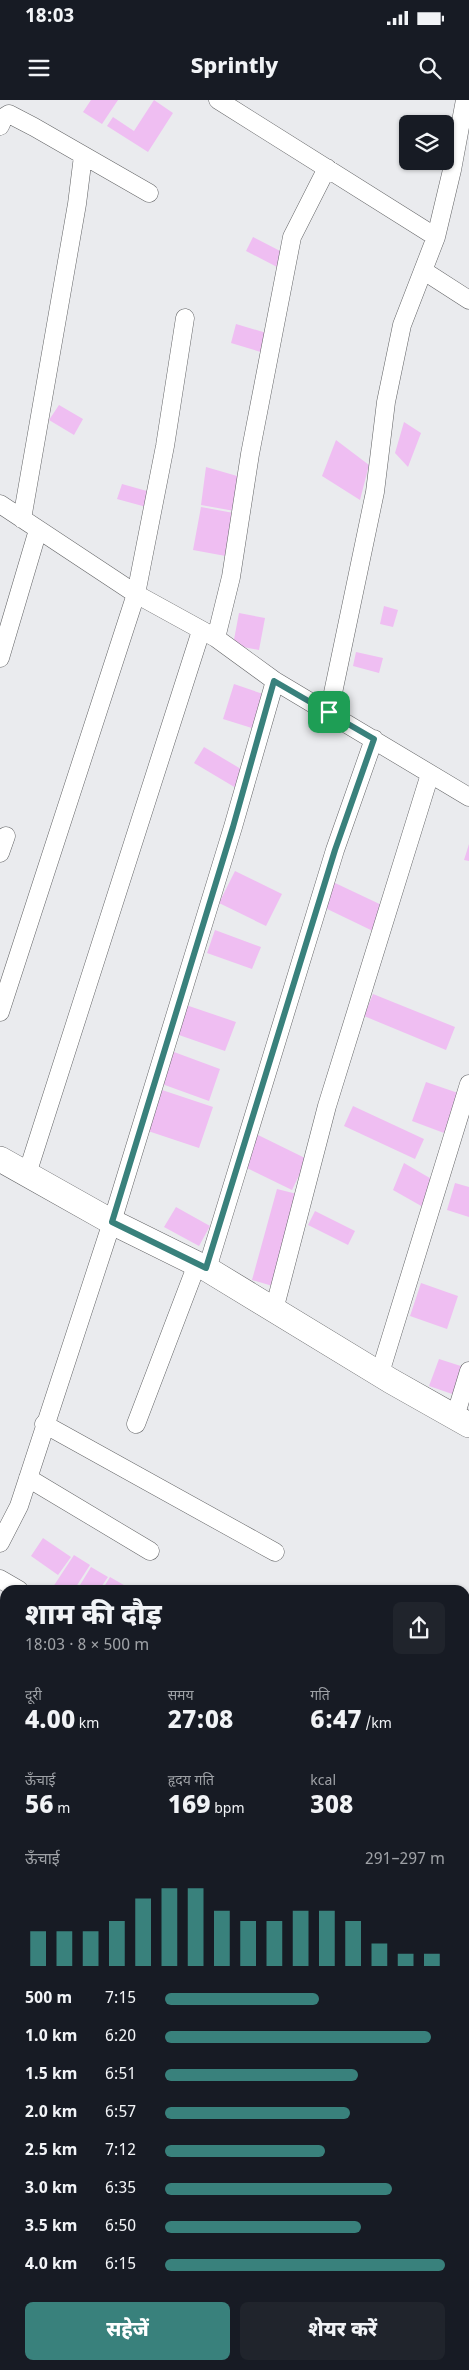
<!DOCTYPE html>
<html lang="hi">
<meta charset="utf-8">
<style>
:root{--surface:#171b24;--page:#20242c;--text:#f1f3f6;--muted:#9ea1a6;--accent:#39817c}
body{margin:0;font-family:Georgia,"Noto Sans Devanagari",serif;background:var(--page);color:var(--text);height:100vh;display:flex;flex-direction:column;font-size:19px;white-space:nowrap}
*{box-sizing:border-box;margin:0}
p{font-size:16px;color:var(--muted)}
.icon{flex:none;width:28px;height:28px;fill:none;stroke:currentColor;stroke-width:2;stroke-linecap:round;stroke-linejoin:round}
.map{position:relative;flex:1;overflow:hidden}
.details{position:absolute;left:0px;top:1485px;width:470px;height:785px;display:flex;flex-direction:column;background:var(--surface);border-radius:15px 15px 0 0;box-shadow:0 1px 4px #0004}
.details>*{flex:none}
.buttons{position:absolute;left:399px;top:15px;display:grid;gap:10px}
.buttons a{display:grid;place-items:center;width:55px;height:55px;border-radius:8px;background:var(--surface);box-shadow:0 1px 4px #0004;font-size:25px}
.pin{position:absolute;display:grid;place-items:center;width:42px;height:42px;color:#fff;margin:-21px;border-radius:10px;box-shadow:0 2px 8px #0006}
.round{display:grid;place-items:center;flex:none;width:52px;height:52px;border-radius:8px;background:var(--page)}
.headline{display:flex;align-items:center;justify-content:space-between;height:85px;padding:0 25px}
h1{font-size:28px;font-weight:800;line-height:38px}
.metrics{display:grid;grid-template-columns:repeat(3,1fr);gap:8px;height:85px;padding:5px 25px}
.metrics div{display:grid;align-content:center}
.metrics b{font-size:25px;font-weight:800}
.metrics small{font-size:14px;font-weight:400}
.metrics p{font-size:14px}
.chart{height:140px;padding:10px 25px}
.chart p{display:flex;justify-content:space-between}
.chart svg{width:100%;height:90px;margin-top:5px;stroke:var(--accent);stroke-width:6}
.cta{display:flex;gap:10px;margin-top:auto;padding:10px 25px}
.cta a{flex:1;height:58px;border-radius:8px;background:var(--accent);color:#fff;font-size:20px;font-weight:800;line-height:58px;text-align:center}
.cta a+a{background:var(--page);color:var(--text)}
ul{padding:0 25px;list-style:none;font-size:16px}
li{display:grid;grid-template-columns:80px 60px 1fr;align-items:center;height:38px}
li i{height:12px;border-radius:6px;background:var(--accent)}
.status{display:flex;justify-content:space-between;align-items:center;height:35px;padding:0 25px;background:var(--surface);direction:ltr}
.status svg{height:14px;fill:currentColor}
header{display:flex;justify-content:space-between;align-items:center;height:65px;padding:0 25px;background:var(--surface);font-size:22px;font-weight:800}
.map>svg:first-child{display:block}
.building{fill:#efbef2}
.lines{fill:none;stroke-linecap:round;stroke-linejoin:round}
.street-casing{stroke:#636466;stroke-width:19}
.secondary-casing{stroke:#636466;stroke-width:26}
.street{stroke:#fff;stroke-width:18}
.secondary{stroke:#fff;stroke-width:25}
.route-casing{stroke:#fff;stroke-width:10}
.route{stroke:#39817c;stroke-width:6}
</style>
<div class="status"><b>18:03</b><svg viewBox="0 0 49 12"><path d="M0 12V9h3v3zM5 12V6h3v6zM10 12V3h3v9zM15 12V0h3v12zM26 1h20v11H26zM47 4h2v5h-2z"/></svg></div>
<header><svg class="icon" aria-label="menu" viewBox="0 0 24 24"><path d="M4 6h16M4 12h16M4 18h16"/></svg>Sprintly<svg class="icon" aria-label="search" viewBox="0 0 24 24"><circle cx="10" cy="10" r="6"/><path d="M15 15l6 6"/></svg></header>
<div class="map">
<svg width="469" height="2270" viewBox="0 0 469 2270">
<rect width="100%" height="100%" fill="#eaebee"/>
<path class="building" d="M91,0H118L102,24L83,12Z
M154,0L173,13L148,52L107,26L113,17L134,31Z
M253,137L286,154L279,168L246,151Z
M236,224L270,234L264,253L231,243Z
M59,305L83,319L74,335L49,320Z
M404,322L421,333L408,367L395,353Z
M336,340L369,365L360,400L322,376Z
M206,367L244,378L240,412L201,405Z
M122,384L154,393L150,408L117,399Z
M201,407L239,414L231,457L193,450Z
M384,506L398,510L393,527L380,524Z
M239,513L265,518L259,550L233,545Z
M356,552L383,558L379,573L353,566Z
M234,584L266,595L255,629L223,619Z
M204,647L246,672L236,688L194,663Z
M469,744V761L464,760Z
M235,771L282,794L266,826L219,803Z
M333,782L388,808L377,833L321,806Z
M215,830L261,847L252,869L207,853Z
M373,894L455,927L446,950L364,916Z
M186,905L236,922L225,951L176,934Z
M174,952L220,969L209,1001L162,984Z
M426,982L458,993L444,1033L412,1021Z
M162,990L213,1007L199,1048L148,1031Z
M353,1006L424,1039L415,1059L344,1026Z
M256,1034L307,1059L292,1090L247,1068Z
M404,1063L435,1081L423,1107L393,1090Z
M455,1083L469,1087V1117L447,1110Z
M277,1089L301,1095L276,1187L252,1180Z
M176,1107L210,1126L199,1146L164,1127Z
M315,1111L355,1131L348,1145L308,1125Z
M421,1183L458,1196L447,1229L410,1216Z
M439,1259L467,1268L458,1296L429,1286Z
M43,1438L71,1457L58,1475L31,1456Z
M74,1455L90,1465L74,1490H51Z
M91,1467L108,1477L99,1490H77Z
M110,1477L129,1488L128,1490H102Z
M0,2016L5,2019V2024L0,2033Z
M0,2075L5,2077L0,2093Z
M0,2209L5,2211L0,2220Z
M0,2249L5,2253V2264L1,2270Z
M56,2265H77L74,2270H54Z
M211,2265H233L230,2270H221Z
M244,2265H266L264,2270H242Z
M297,2265H316L314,2270H294Z
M326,2265H346L344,2270H323Z"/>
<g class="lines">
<defs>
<path id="street" d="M218,0L436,137
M0,26L4,17L9,14L34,27L149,93
M424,171L469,200
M0,404L136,494L216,538L275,581L469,697
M22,419L77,104L83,56
M216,538L231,477L250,354L292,137L327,68
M0,558L38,430
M329,612L375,392L386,302L402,225L436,137L452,70L465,0
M0,753L6,736
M0,912L136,494L165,346L185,218
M27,1074L201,531
M207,1169L335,750L374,639
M274,1210L327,1006L430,674
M380,1273L469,984
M455,1317L469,1271
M44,1324L275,1452
M136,1324L197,1164
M28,1378L150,1451
M0,1443L19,1406L112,1122L233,727L275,581
M0,1479L19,1490
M0,1691L5,1693
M465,1764L469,1766
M465,1835L469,1826
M0,1895L5,1897
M465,1951L469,1953
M0,2059L5,2062
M465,2126L469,2127
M0,2159L5,2161
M0,2246L5,2249
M35,2265L44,2270
M200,2265L209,2270
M379,2265L388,2270
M102,2270L104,2265
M439,2270L440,2265"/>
<path id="secondary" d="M0,1059L112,1122L207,1169L391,1281L469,1325"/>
</defs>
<use href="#street" class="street-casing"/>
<use href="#secondary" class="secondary-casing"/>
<use href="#street" class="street"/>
<use href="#secondary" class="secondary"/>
</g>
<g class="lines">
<defs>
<path id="route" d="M274,581L374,639L335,750L206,1168L112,1122L233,727Z"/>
</defs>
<use href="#route" class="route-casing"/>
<use href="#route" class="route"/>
</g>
</svg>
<div class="buttons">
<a><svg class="icon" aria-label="layers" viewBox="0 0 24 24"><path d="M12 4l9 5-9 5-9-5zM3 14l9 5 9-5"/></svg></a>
</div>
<div class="pin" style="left:329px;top:612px;background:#1e9e55"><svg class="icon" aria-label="arrive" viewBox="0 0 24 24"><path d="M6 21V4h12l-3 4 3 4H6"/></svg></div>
<section class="details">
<div class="headline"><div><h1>शाम की दौड़</h1><p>18:03 · 8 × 500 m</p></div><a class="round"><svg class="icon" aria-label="share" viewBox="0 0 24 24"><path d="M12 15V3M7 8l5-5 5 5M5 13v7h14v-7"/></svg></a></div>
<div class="metrics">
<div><p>दूरी</p><b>4.00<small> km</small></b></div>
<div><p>समय</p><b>27:08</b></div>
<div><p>गति</p><b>6:47<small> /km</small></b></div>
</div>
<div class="metrics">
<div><p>ऊँचाई</p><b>56<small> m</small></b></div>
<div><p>हृदय गति</p><b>169<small> bpm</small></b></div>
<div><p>kcal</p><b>308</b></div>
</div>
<div class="chart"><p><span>ऊँचाई</span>291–297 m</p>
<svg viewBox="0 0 160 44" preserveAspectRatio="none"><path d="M5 44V27M15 44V27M25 44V27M35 44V22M45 44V11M55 44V6M65 44V6M75 44V17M85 44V22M95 44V22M105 44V17M115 44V17M125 44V22M135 44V33M145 44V38M155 44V38"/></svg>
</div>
<ul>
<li><b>500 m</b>7:15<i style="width:55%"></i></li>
<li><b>1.0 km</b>6:20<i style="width:95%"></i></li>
<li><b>1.5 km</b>6:51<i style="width:69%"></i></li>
<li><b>2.0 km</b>6:57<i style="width:66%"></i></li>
<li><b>2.5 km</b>7:12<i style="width:57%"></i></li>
<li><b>3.0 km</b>6:35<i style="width:81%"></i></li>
<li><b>3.5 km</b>6:50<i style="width:70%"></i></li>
<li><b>4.0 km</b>6:15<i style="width:100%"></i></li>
</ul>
<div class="cta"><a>सहेजें</a><a>शेयर करें</a></div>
</section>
</div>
